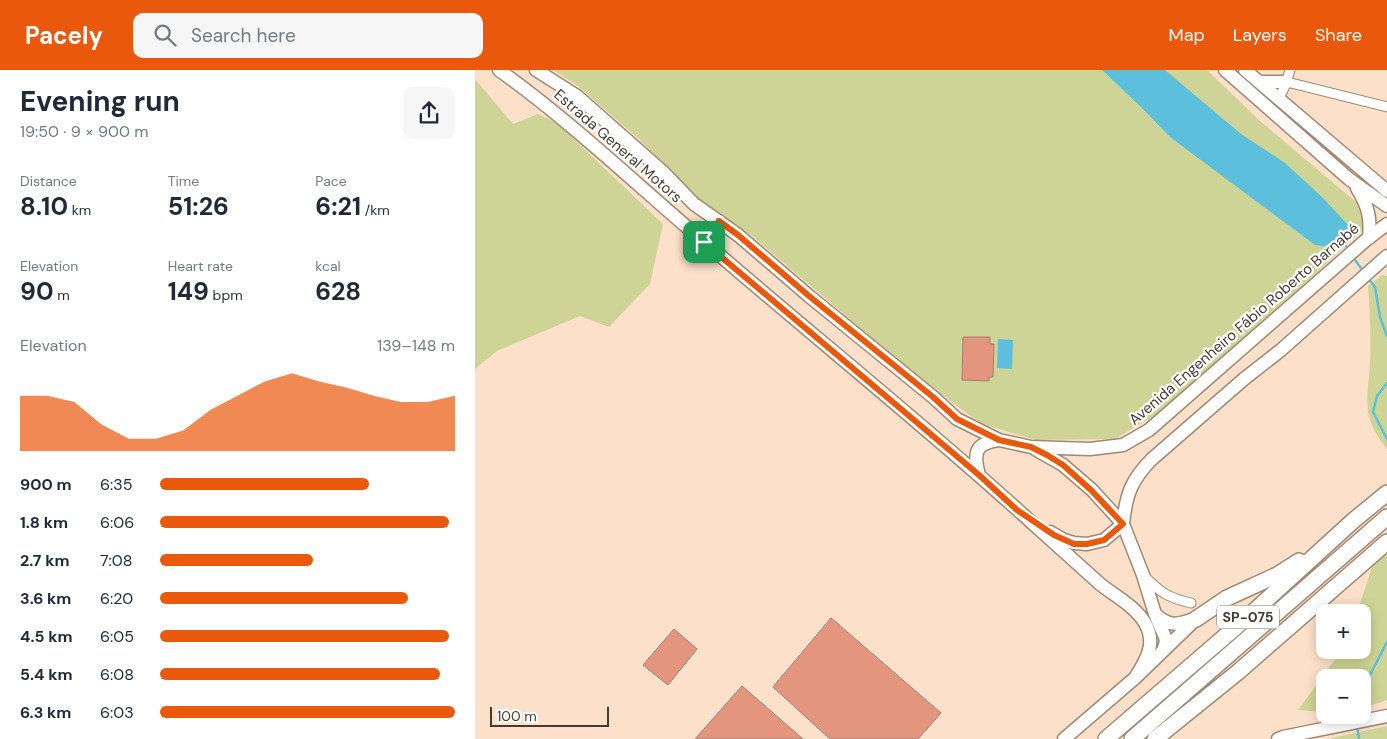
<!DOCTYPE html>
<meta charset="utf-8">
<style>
:root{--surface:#fff;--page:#f6f6f7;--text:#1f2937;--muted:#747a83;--accent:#ea580c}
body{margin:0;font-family:"DM Sans",sans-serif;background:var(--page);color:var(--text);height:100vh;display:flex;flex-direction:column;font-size:19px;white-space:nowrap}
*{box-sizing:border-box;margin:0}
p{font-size:16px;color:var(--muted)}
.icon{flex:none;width:28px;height:28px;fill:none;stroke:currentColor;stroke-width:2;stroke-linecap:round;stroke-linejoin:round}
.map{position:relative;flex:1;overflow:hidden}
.sheet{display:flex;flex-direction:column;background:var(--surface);width:475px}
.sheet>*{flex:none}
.tools{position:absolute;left:841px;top:534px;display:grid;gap:10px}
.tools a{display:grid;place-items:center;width:55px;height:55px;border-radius:10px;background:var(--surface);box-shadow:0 2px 12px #0003;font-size:25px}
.scale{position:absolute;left:15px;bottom:12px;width:119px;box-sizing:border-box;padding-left:5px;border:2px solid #453a31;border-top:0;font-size:14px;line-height:18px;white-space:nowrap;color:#453a31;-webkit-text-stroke:4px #fff;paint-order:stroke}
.pin{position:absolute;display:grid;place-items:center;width:42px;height:42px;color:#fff;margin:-21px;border-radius:10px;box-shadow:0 2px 8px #0006}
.round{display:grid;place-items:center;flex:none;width:52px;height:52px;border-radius:10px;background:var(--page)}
.headline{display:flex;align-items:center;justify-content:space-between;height:85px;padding:0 20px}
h1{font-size:28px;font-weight:700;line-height:38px}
.figures{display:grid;grid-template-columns:repeat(3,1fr);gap:8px;height:85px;padding:5px 20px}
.figures div{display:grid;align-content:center}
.figures b{font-size:25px;font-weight:700}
.figures small{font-size:14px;font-weight:400}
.figures p{font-size:14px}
.chart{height:140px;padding:10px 20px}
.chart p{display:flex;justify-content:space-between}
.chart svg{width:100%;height:90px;margin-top:5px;fill:var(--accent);opacity:.7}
ul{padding:0 20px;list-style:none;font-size:16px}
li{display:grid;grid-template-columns:80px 60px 1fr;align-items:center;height:38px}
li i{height:12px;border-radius:6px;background:var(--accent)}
header{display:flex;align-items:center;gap:30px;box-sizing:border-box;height:70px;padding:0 25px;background:var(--accent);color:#fff}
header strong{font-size:24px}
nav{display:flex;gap:28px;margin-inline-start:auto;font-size:18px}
.search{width:350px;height:45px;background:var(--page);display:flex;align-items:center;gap:12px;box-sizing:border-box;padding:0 18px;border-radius:10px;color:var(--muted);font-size:19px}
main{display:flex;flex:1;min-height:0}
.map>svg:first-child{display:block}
.green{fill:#cdd495}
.water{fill:#5cc0dc}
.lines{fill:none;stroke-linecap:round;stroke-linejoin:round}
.stream{stroke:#5cc0dc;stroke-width:2.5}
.building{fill:#e4957d;stroke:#a28277}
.street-casing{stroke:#a18873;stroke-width:11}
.secondary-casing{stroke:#a18873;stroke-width:15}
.highway-casing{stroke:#a18873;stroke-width:18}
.street{stroke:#fff;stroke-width:9}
.secondary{stroke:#fff;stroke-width:12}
.highway{stroke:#fff;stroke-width:15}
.route-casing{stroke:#fff;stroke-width:10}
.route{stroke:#ea580c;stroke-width:6}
.labels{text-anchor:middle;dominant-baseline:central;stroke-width:4.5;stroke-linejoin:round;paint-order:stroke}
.shield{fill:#fff;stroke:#7d756f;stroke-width:1}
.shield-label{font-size:14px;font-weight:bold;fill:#453a31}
.street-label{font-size:15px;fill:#453a31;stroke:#fff}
</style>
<header>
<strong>Pacely</strong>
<div class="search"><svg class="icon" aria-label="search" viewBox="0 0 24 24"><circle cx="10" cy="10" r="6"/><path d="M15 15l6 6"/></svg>Search here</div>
<nav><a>Map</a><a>Layers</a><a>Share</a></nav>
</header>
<main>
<section class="sheet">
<div class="headline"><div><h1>Evening run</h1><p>19:50 · 9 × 900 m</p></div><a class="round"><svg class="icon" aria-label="share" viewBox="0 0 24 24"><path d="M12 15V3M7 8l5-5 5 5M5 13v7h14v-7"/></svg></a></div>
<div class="figures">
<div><p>Distance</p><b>8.10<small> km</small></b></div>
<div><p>Time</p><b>51:26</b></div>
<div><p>Pace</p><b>6:21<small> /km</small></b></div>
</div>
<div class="figures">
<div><p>Elevation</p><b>90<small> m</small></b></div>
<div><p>Heart rate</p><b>149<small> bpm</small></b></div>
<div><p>kcal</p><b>628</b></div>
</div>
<div class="chart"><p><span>Elevation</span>139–148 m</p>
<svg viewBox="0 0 160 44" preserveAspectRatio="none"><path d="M0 44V17L10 17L20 20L30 31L40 38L50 38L60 34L70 24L80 17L90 10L100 6L110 10L120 13L130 17L140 20L150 20L160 17V44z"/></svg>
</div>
<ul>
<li><b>900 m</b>6:35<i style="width:71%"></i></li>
<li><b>1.8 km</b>6:06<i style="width:98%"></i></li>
<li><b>2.7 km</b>7:08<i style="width:52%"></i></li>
<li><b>3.6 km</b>6:20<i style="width:84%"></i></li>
<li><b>4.5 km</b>6:05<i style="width:98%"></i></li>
<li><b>5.4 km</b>6:08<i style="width:95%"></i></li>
<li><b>6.3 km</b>6:03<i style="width:100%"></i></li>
</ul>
</section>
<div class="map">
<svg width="912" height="669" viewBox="0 0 912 669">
<rect width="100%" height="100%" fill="#fce0c9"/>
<path class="green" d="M78,0H732L785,51L887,137L892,156L844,200L687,341L640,369L561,370L507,354L446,310L276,165L225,131L166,71L103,16Z
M0,9L38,54L63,44L82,53L188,154L175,214L134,257L105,246L22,281L0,299Z
M907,205L912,206V379C903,368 895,355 893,341C891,326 894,310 895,294C896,268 895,243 893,216Z
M912,481V630L888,638V608H850V642L823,640L867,580H888V542H882L899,492Z
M912,656V669H856L857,668Z"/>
<path class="water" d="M627,0H690L766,64L810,93L847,127L875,157L855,177L840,175L695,67L666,37Z
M523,269L538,270L537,299L522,298Z"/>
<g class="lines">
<path class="stream" d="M863,165L873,179
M877,186L889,202
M893,208L900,217L905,247L912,266
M912,313L902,326L898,342L912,369
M888,618L912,572
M882,656L884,669"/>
</g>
<path class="building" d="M488,267H515V274H519L518,307H514V311L487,310Z
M356,548L466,643L443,669H355L298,617Z
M199,559L222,579L193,615L168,595Z
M267,616L328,669H220Z"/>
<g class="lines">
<defs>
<path id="street" d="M812,12L912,37
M804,28L810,16L815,0
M669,506C685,522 693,528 716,533"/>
<path id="secondary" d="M24,0C98,53 164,117 234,176C337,265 443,350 544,441C571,465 598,490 625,514C640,526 660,536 670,553C682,573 671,591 660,608
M61,0L102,26L188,102L219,134L263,165L334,226L458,327L482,349L524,370L556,377L584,378L615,379L648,375L674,360L859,198L891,170L912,154
M750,0L874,109L912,136
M770,0L912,121
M785,12H812
M882,118C893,136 896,147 894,168
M229,172L244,151
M560,379L588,395L617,420L648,454L668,505L680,544L690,567L691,572L689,578
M504,405C498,383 500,373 524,370
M648,454C651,425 656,410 677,389L769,309L806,280L912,186
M575,462L589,470L599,473L612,474L629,470L648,454
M680,544C694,557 702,555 719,549
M589,669L660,608L721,549
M803,669L808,667L912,646"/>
<path id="highway" d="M721,549L752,528L802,505L824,491
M631,669L776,544L879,450L912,423
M657,669L912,447
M680,669L763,602L912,472"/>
</defs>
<use href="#street" class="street-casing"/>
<use href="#secondary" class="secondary-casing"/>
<use href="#highway" class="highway-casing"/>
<use href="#street" class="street"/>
<use href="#secondary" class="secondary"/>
<use href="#highway" class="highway"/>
</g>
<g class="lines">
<defs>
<path id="route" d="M244,151L263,165L334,226L458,327L482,349L524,370L556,377L572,385L588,395L616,420L648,454L629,470L612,474H599L579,465L542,440L504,405L231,174L229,172Z"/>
</defs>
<use href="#route" class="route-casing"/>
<use href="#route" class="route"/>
</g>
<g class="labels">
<rect class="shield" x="742" y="535.5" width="62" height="23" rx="4"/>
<g class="shield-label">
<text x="773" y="547">SP-075</text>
</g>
<g class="street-label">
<text transform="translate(143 76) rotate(41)">Estrada General Motors</text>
<text transform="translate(769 254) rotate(-41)">Avenida Engenheiro Fábio Roberto Barnabé</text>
</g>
</g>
</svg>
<div class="tools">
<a>+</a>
<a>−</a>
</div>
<div class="scale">100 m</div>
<div class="pin" style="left:229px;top:172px;background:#1e9e55"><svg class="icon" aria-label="arrive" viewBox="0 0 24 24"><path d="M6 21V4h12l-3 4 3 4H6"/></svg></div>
</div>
</main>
